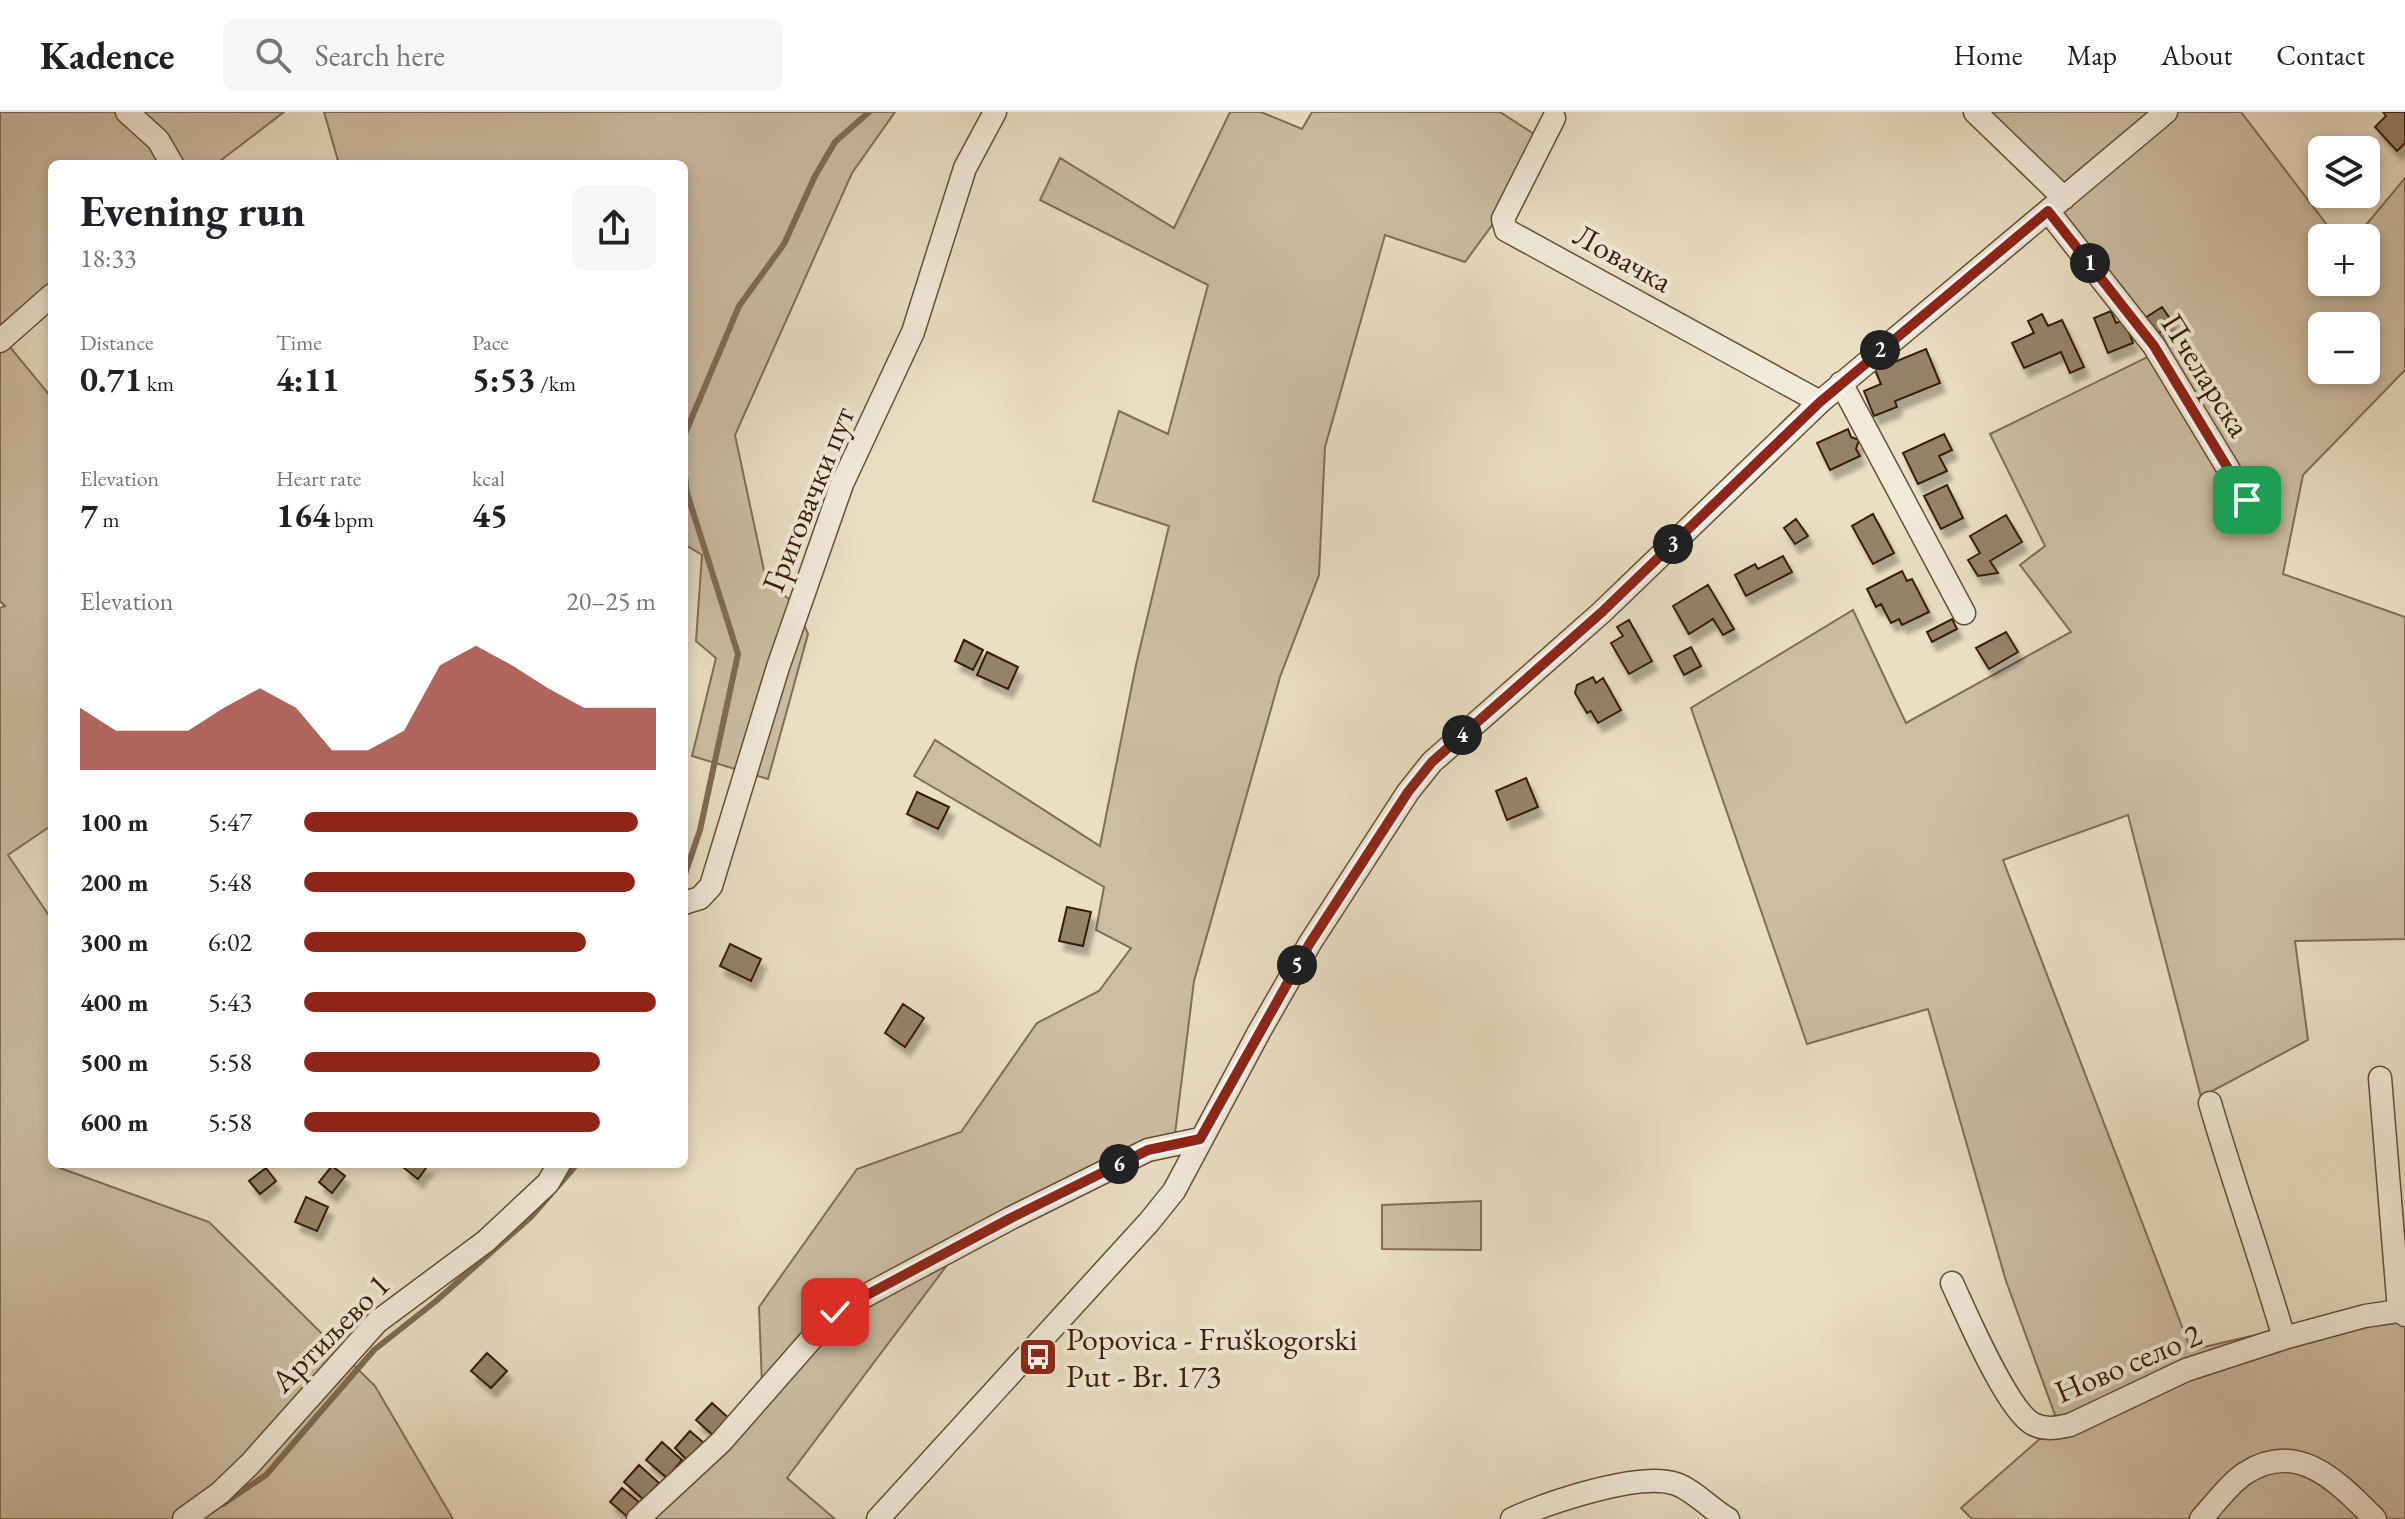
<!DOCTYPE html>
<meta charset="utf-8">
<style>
:root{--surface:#fff;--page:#f6f6f6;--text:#202124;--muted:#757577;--line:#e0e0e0;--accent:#8f2418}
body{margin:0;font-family:"EB Garamond",serif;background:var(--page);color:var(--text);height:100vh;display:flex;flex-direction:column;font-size:30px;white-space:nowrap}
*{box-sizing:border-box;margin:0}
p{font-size:26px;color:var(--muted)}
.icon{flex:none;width:44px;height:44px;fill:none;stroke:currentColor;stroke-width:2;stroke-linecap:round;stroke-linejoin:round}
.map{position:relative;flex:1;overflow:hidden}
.drawer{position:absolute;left:48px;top:48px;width:640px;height:1008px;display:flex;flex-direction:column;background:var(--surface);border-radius:12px;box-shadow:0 4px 12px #0003}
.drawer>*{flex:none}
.fabs{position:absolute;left:2308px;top:24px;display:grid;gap:16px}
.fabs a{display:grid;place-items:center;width:72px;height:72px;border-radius:12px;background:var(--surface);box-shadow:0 4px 12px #0003;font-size:40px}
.pin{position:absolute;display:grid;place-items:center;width:68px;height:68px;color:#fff;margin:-34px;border-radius:16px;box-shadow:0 4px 12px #0006}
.km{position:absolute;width:40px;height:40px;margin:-20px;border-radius:50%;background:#222;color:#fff;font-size:22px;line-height:40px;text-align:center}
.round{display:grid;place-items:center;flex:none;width:84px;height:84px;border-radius:12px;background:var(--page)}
.headline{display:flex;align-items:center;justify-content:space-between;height:136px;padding:0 32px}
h1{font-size:44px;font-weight:700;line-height:60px}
.stats{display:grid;grid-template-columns:repeat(3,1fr);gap:12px;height:136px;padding:8px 32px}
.stats div{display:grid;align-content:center}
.stats b{font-size:34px;font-weight:700}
.stats small{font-size:22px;font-weight:400}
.stats p{font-size:22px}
.chart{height:224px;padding:16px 32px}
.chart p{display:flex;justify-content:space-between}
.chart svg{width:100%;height:144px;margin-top:8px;fill:var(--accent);opacity:.7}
ul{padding:0 32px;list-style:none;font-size:26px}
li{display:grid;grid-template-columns:128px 96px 1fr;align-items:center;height:60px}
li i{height:20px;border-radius:10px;background:var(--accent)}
header{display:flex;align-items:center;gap:48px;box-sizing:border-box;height:112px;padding:0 40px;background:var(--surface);border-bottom:2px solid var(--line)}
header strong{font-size:38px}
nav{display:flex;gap:44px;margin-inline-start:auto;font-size:28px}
.search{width:560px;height:72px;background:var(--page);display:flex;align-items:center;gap:20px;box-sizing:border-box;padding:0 28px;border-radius:12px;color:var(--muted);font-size:30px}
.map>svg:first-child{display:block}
.green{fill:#ccbea4;stroke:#826e56;stroke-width:2;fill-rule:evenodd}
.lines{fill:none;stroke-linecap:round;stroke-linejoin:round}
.stream{stroke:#7f6b52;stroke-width:6}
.building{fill:#958369;stroke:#391f07;stroke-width:2;filter:url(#shadow)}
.minor-casing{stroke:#654f36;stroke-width:25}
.minor{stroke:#f1ead9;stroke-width:22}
.route-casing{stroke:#fff;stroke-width:16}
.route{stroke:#8f2418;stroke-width:10}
.labels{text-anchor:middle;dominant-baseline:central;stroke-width:8;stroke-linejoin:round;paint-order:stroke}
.street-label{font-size:32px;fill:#391f07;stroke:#f1ead9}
.poi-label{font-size:32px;fill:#391f07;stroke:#f1ead9;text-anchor:start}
</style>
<header>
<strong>Kadence</strong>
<div class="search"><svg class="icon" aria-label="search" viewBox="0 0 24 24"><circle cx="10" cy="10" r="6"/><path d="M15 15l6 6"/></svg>Search here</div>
<nav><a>Home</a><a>Map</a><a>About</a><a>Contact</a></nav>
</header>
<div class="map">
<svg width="2405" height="1407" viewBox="0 0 2405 1407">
<defs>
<filter id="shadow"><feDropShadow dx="5" dy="9" stdDeviation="2" flood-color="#0004"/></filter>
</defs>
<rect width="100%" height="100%" fill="#eadfc4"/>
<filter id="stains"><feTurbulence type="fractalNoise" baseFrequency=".0025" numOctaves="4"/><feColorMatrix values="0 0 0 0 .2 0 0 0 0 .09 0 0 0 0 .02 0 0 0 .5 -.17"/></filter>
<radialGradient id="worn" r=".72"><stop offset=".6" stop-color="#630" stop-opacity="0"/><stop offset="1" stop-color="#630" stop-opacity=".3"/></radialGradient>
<path class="green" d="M0,0H284L216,52H52V179L0,219Z
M324,0H895L852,61L735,323L766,468L796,493L808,522L768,667L692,644L716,546L696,529L702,443L684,432V52H339Z
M1230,0H1261L1302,17L1312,0H1500L1551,33L1465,150L1385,123L1325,335L1319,463L1280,565L1194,869L1175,1022L972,1120L787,1366L835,1407H653L763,1298L759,1195L857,1057L961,1020L1037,911L1099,879L1131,836L1096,818L1104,775L914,664L935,628L1100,734L1136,553L1169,414L1093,389L1119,299L1168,322L1208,173L1040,88L1060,46L1174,116Z
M1988,0H2241L2337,126H2322V170H2366V126H2355L2405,66V258L2303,363L2283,462L2405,505V827L2295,829L2308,928L2201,985L2128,703L2003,748L2191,1238L2389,1192L2405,1207V1407H1972L1961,1396L2058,1311L2006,1169L1928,897L1807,932L1691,596L1853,498L1906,611L2071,520L2020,453L2045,434L1990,322L2156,241L2039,98L2055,80ZM2322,214H2366V258H2322Z
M0,223L52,286V713L8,743L52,808V1052H60V1056L209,1110L375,1274L453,1407H0V496L5,494L0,489Z
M1481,1089V1138L1382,1137V1093Z"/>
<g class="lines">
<path class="stream" d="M684,324L739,194L784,132L815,64L835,30L869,0
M684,355L687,381L738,542L700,718L684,765
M558,1074L577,1052
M223,1392L266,1363L374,1238L436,1189L531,1105L551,1082"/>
</g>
<path class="building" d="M2383,0H2405V31L2397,39L2375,15L2386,4Z
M2322,43V68L2309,56Z
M2162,195L2173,211L2156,223L2145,206Z
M2111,199L2116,211L2124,208L2133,231L2108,241L2094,206Z
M2042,202L2048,214L2062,208L2084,255L2070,261L2061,240L2024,256L2012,231L2034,221L2028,209Z
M1926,237L1940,271L1895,289L1897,295L1874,304L1864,279L1881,272L1875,258Z
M1848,317L1851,325L1859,328L1856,337L1860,344L1830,358L1817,331Z
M1944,322L1952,338L1939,344L1947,359L1918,372L1903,341Z
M1947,373L1963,406L1941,417L1924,384Z
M1873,402L1894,441L1873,452L1852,414Z
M2006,403L2022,430L1990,449L1998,461L1978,464L1968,448L1980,441L1970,424Z
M1796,407L1808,424L1795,432L1784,416Z
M1783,444L1792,460L1746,484L1735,463L1755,452L1758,457Z
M1902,459L1907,469L1912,467L1929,500L1902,513L1899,507L1891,511L1881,492L1876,495L1867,477Z
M1708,473L1734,517L1723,523L1713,507L1689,522L1673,494Z
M1952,507L1957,517L1932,530L1927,520Z
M1629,508L1652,549L1629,562L1611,531L1623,524L1617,515Z
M2006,520L2018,540L1989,557L1976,536Z
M964,528L983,538L973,558L955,549Z
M1691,535L1701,554L1684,563L1674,544Z
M987,540L1018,555L1008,577L977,563Z
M1593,565L1596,571L1603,566L1621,598L1598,611L1591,599L1587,601L1575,581L1577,573Z
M1526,666L1538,695L1507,708L1496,679Z
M917,680L949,695L938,717L907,702Z
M1067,795L1091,800L1083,834L1059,829Z
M730,832L761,847L751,869L720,854Z
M903,892L924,906L905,935L885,921Z
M408,1052H429L418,1067L404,1056Z
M332,1054L345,1064L332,1081L319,1070Z
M266,1056L276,1069L260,1082L249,1069Z
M306,1085L328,1095L317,1119L295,1110Z
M487,1241L507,1259L491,1276L471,1259Z
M712,1291L732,1309L716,1326L696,1308Z
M690,1319L704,1331L688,1349L675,1336Z
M662,1330L682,1348L667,1366L646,1348Z
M639,1353L659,1371L644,1388L624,1370Z
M622,1376L640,1391L628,1405L610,1390Z"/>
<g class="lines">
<defs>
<path id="minor" d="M127,0L158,28L172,52
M1975,0L2064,86
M1554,6L1503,107L1506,118L1820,290
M2048,99L2154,234L2247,388
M0,229L52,183
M1841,271L1964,501
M684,791L700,786L711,774L778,555L842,372L913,220L965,56L995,0
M2380,966L2399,1198L2405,1203
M2210,991C2233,1070 2261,1147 2284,1226
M1952,1171C1966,1201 2007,1298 2033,1312C2045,1318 2057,1316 2070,1313L2186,1258L2284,1226L2365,1204L2405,1198
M184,1407L220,1381L250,1352L377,1210L486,1129L548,1071L559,1052
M638,1407L721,1330L835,1200L1011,1106L1148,1038L1200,1027
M878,1407L1149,1110L1174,1079L1259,920L1310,831L1408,680L1432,650L1602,500L1820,290L2166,0
M1512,1407C1547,1391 1640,1359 1676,1372C1692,1377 1712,1398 1728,1407
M2201,1407C2214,1393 2228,1373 2244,1362C2298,1326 2339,1371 2375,1407"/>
</defs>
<use href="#minor" class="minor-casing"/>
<use href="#minor" class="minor"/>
</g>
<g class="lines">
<defs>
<path id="route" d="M835,1200L1011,1106L1148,1038L1200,1027L1310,831L1408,680L1432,650L1602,500L1820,290L2048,99L2154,234L2247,388"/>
</defs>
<use href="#route" class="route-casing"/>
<use href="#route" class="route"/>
</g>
<defs>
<symbol id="bus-square" viewBox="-11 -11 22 22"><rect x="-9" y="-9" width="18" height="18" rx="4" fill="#8f2418" stroke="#f1ead9"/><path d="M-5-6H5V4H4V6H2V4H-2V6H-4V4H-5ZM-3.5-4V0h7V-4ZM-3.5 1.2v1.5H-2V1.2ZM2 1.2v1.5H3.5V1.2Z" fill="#fff"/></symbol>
</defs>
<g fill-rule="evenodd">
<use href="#bus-square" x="1016" y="1223" width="44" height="44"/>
</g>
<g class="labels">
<g class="street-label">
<text transform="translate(1623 146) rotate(29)">Ловачка</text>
<text transform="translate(2206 263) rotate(58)">Пчеларска</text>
<text transform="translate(808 387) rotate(-68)">Григовачки пут</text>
<text transform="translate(330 1221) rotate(-45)">Артиљево 1</text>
<text transform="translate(2128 1251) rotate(-23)">Ново село 2</text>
</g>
<g class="poi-label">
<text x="1066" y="1227">Popovica - Fruškogorski<tspan x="1066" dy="37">Put - Br. 173</tspan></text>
</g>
</g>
<rect width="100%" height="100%" filter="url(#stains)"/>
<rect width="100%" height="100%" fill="url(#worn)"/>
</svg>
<div class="fabs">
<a><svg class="icon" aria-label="layers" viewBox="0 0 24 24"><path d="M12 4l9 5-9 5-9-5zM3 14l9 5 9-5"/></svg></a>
<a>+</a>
<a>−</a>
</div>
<div class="pin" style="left:2247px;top:388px;background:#1e9e55"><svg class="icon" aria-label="arrive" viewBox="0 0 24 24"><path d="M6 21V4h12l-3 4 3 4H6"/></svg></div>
<div class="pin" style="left:835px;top:1200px;background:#d93025"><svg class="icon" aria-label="check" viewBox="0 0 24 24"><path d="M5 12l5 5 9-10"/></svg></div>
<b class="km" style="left:2090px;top:151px">1</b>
<b class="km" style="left:1880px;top:238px">2</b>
<b class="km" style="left:1673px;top:432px">3</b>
<b class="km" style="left:1462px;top:623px">4</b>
<b class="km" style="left:1297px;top:853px">5</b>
<b class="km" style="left:1119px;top:1052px">6</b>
<section class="drawer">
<div class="headline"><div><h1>Evening run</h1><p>18:33</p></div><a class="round"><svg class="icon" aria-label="share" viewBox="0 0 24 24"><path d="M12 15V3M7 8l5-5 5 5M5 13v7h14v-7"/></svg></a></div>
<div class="stats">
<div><p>Distance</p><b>0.71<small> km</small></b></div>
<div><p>Time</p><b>4:11</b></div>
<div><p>Pace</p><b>5:53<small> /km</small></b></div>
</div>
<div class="stats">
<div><p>Elevation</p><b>7<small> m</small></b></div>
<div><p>Heart rate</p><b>164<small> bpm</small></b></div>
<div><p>kcal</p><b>45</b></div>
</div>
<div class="chart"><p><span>Elevation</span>20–25 m</p>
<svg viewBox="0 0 160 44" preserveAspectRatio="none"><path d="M0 44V25L10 32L20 32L30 32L40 25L50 19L60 25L70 38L80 38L90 32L100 12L110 6L120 12L130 19L140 25L150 25L160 25V44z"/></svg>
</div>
<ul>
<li><b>100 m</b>5:47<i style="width:95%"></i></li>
<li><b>200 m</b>5:48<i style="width:94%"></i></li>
<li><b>300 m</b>6:02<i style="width:80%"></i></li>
<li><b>400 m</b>5:43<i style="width:100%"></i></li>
<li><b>500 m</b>5:58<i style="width:84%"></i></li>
<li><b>600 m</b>5:58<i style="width:84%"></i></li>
</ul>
</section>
</div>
